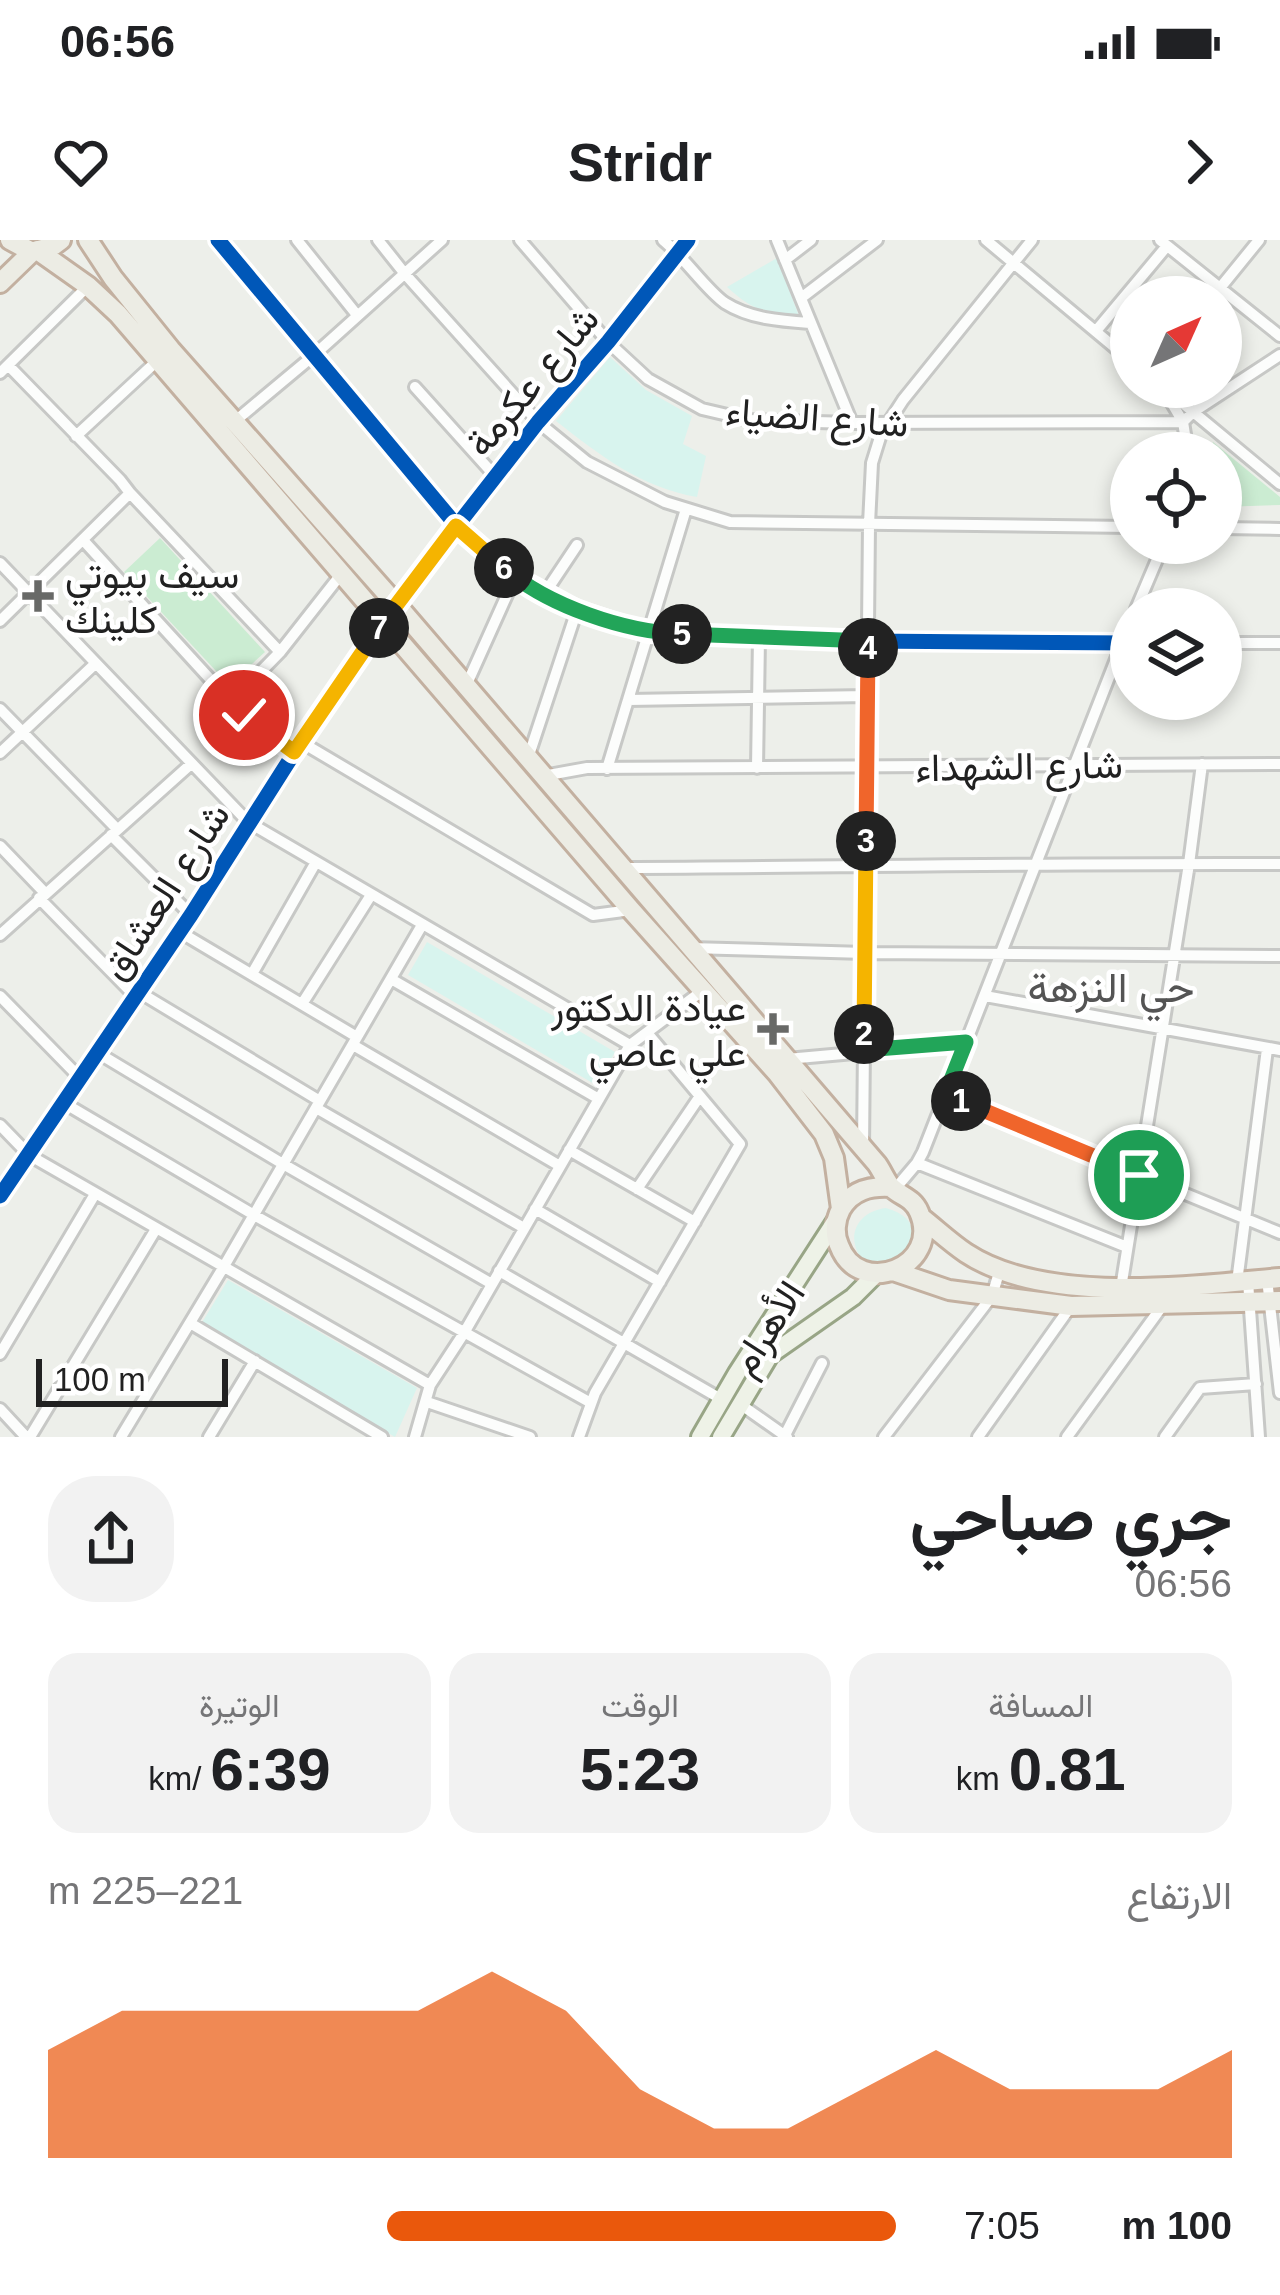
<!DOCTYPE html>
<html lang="ar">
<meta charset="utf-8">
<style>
:root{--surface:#fff;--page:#f2f2f2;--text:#202124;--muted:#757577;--accent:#ea580c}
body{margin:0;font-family:Helvetica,Vazirmatn,sans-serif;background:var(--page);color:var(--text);direction:rtl;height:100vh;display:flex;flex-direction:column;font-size:45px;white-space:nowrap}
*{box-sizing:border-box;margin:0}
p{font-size:39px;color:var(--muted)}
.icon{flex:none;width:66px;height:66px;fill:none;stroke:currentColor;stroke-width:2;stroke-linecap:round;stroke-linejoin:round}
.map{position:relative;height:1197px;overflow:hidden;direction:ltr}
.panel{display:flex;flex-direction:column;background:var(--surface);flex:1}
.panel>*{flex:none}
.needle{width:78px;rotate:45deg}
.tools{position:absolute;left:1110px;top:36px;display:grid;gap:24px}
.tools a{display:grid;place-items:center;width:132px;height:132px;border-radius:50%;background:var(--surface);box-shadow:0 6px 18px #0003;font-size:60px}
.scale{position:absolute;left:36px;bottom:30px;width:192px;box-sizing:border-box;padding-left:12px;border:6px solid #212121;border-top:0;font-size:33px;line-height:42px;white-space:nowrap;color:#212121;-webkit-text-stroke:9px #fff;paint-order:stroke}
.pin{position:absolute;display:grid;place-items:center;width:102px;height:102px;color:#fff;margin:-51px;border:6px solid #fff;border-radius:50%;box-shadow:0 3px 12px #0007}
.km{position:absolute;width:60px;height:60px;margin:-30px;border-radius:50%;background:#222;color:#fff;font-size:33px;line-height:60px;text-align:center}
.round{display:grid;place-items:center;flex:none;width:126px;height:126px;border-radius:48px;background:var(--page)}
.summary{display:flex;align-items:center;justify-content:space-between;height:204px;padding:0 48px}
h1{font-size:66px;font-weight:700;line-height:90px}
.figures{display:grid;grid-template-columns:repeat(3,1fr);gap:18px;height:204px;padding:12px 48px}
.figures div{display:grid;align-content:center;border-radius:30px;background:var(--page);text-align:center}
.figures b{font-size:60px;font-weight:700}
.figures small{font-size:33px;font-weight:400}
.figures p{font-size:33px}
.chart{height:336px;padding:24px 48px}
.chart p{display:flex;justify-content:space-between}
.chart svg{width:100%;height:216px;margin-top:12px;fill:var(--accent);opacity:.7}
ul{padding:0 48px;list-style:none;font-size:39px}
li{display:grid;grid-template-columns:192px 144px 1fr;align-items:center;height:90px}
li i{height:30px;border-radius:15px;background:var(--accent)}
.status{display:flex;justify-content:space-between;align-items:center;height:84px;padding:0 60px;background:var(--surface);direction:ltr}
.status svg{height:33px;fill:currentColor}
header{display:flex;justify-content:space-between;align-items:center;height:156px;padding:0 48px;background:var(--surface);font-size:54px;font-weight:700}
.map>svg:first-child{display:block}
.grass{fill:#cbecd2}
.park{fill:#d8f4ee}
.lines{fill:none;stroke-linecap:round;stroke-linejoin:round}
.minor-casing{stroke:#c7c8c6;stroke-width:16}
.primary-casing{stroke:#98a586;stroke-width:22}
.trunk-casing{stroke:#c3b0a0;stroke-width:24}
.minor{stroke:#fcfdfc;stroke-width:10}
.primary{stroke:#eef2e7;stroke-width:16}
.trunk{stroke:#ecece4;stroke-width:18}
.cycleway-casing{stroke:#fff;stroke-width:22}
.cycleway{stroke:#0057b8;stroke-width:15}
.split-1-casing{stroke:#fff;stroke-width:24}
.split-2-casing{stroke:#fff;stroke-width:24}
.split-3-casing{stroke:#fff;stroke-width:24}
.split-4-casing{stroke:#fff;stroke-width:24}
.split-5-casing{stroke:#fff;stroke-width:24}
.split-6-casing{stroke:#fff;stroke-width:24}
.split-7-casing{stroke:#fff;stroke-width:24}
.split-8-casing{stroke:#fff;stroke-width:24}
.split-1{stroke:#f0652b;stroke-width:15}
.split-2{stroke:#22a559;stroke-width:15}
.split-3{stroke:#f5b400;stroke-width:15}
.split-4{stroke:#f0652b;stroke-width:15}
.split-5{stroke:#22a559;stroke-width:15}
.split-6{stroke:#22a559;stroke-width:15}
.split-7{stroke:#f5b400;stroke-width:15}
.split-8{stroke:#f5b400;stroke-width:15}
.poi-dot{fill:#686967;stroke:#fff;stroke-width:4.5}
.labels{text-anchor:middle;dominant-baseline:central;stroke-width:9;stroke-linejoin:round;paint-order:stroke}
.street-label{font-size:39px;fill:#212121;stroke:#fff}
.poi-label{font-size:39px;fill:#212121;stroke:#fff;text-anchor:start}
.neighbourhood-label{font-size:42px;fill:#545454;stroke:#fff}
</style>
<div class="status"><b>06:56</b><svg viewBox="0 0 49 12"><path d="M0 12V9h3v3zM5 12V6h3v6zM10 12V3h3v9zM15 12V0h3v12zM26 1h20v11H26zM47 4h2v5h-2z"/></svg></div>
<header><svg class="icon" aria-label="forward" viewBox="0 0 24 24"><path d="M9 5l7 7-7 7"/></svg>Stridr<svg class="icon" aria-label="heart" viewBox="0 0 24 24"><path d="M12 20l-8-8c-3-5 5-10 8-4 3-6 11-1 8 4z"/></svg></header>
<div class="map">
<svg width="1280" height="1197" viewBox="0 0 1280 1197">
<rect width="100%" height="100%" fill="#edefea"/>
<path class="grass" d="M1213,202L1280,257V265L1221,267V252L1230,255L1236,247L1229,240L1221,244V213H1210Z
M160,298L265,412L229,445L124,332Z"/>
<path class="park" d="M777,18L799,76C766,74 752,70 727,47Z
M610,117L646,150L692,176L683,204L706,216L697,257C640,247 601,216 556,181Z
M427,702L615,812L596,845L408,735Z
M886,968C925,980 914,1002 895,1027L866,1024C844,1001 854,972 886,968Z
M228,1040L417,1148L395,1197L201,1084Z"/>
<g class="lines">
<defs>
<path id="minor" d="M218,0L456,285L513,335L577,370L648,393L868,401L1131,403
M297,0L357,75
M378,0L405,34L538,182L587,222L665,262L730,282L1131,287
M520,0L608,102L648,139L702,169L749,180L852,183L1183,182L1193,172L1280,115
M663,0C684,17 707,51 725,63C750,79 782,81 811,83
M777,0L852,183
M986,0L1131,121
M1160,0L1280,96
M785,20L811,0
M1220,48L1259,0
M801,58L877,0
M1096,91L1167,6
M0,133L88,46
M415,147L495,236
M1163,147L1280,244
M1167,155L1183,182L1188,213
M234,182L313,116L442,0
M76,196L158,120
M130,253L280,412
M1221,288L1280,289
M83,300L231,462L258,487L294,512
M0,323L248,582L630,805L702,751
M545,353L577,305
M1136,369L1164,303
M0,381L130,253L120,240L8,125
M1221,403H1280
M466,446L515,337
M628,460L867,456
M231,462L280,412L342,333
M0,469L117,589
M301,502L593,675L631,670
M0,513L95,424
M528,518L577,370
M757,528L759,398
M607,529L686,269
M543,536L587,528L1280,524
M111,595L191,675
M0,606L45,653
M623,628C842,627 1061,623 1280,624
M39,658L136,757
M180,692L357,797
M0,695L191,524
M690,708L865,713L1280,716
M252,734L316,622
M391,739L599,859
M139,752L320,861
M0,756L81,839
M985,756L1280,810
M302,764L371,655
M353,805L560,926
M98,813L283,924L492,1044
M787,819L966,803
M945,855L1280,993
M64,863L254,975L591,1163
M316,868L524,988
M0,885L29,915L430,1145
M863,909L869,284L872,223L881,194L903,160L1032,0
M569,910L695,982
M917,923L1127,1007
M637,949L700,856
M895,949L917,923L923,912L1131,381
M0,956L191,675L301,502L396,364L538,182L608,102L688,0
M535,969L660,1042
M499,1031L721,1159
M1267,1039L1280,1153
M1248,1041L1259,1197
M1237,1042L1267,809
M1121,1048L1189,624L1202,524
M190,1083L382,1197
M0,1114L95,954
M427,1162L530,1197
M740,1164L787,1197
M0,1169L26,1197
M30,1197L156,989
M121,1197L223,1028L422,685
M209,1197L255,1121
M415,1197L430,1145L464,1093L630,805
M579,1197L595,1153L740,904L648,794
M784,1197L822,1123
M884,1197L992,1056L1000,1029
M978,1197L1071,1066
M1067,1197L1163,1065
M1165,1197L1200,1148L1256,1144"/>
<path id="primary" d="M700,1197L737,1133L836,980
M721,1197L770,1115L853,1057L875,1035"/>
<path id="trunk" d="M10,0L32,12L53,6L61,0
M88,0L113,38L171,110L396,364L877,924C882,931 887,943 892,948C902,957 913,958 919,972C943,1026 859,1060 839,1005C834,994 835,980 841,969C852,950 870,946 890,947
M37,10L88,46L118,74L631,670L777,833L824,894L834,918L841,969
M0,43L32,12
M922,978C936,989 951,1003 966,1013C1045,1065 1190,1046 1280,1038
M896,1032L949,1050L1071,1066L1280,1061"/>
</defs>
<use href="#minor" class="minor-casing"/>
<use href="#primary" class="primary-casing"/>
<use href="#trunk" class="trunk-casing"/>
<use href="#minor" class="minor"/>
<use href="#primary" class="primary"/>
<use href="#trunk" class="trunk"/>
<defs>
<path id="cycleway" d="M218,0L456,285L513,335L577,370L648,393L868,401L1131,403
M0,956L191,675L301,502L396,364L538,182L608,102L688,0"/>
</defs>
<use href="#cycleway" class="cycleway-casing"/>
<use href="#cycleway" class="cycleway"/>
</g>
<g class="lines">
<defs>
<path id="split-1" d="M961,861L1139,935"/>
<path id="split-2" d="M864,794V810L966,802L945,855L961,861"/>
<path id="split-3" d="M864,794L866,601"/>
<path id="split-4" d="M866,601L868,408"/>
<path id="split-5" d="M682,394L868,401V408"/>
<path id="split-6" d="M504,328C548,366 625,392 682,394"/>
<path id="split-7" d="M379,388L456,286L504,328"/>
<path id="split-8" d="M244,475L294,512L379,388"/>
</defs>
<use href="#split-1" class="split-1-casing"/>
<use href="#split-2" class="split-2-casing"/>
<use href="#split-3" class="split-3-casing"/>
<use href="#split-4" class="split-4-casing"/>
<use href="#split-5" class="split-5-casing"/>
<use href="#split-6" class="split-6-casing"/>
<use href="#split-7" class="split-7-casing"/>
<use href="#split-8" class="split-8-casing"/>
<use href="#split-1" class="split-1"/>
<use href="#split-2" class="split-2"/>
<use href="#split-3" class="split-3"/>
<use href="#split-4" class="split-4"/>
<use href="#split-5" class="split-5"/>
<use href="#split-6" class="split-6"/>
<use href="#split-7" class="split-7"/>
<use href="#split-8" class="split-8"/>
</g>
<g class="poi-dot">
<path d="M32 338h12v12h12v12h-12v12h-12v-12h-12v-12h12z"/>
<path d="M767 771h12v12h12v12h-12v12h-12v-12h-12v-12h12z"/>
</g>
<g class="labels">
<g class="street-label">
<text transform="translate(532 141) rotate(-50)">شارع عكرمة</text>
<text transform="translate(817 177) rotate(4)">شارع الضياء</text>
<text transform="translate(1019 526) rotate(-1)">شارع الشهداء</text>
<text transform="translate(165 651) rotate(-57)">شارع العشاق</text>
<text transform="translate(767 1088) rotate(-57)">الأهرام</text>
</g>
<g class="poi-label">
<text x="65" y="334">سيف بيوتي<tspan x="65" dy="45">كلينك</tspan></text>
<text x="746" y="767" text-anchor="end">عيادة الدكتور<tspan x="746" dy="45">علي عاصي</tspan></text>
</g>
<g class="neighbourhood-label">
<text x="1111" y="747">حي النزهة</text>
</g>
</g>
</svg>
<div class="tools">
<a><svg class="needle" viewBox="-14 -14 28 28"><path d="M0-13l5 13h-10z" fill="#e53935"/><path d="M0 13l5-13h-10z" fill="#757577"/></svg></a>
<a><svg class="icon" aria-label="locate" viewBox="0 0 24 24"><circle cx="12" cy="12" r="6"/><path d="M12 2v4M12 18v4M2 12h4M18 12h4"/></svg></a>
<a><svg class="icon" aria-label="layers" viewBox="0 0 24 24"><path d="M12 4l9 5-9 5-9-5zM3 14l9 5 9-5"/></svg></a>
</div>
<div class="scale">100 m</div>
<div class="pin" style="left:1139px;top:935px;background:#1e9e55"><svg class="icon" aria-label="arrive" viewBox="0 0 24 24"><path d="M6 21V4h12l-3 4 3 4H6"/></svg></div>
<div class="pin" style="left:244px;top:475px;background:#d93025"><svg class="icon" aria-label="check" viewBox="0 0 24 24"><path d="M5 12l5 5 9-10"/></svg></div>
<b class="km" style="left:961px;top:861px">1</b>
<b class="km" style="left:864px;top:794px">2</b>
<b class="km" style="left:866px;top:601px">3</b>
<b class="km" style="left:868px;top:408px">4</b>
<b class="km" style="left:682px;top:394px">5</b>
<b class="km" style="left:504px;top:328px">6</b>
<b class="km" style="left:379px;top:388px">7</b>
</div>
<section class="panel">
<div class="summary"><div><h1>جري صباحي</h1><p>06:56</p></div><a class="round"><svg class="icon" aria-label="share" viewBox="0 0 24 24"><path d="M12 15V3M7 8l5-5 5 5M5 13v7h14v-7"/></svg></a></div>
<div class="figures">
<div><p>المسافة</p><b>0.81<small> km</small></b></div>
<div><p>الوقت</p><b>5:23</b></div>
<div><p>الوتيرة</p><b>6:39<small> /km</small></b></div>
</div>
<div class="chart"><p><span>الارتفاع</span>221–225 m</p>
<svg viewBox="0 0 160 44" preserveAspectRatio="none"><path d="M0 44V22L10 14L20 14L30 14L40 14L50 14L60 6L70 14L80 30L90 38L100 38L110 30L120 22L130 30L140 30L150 30L160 22V44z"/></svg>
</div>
<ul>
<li><b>100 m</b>7:05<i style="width:60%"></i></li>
</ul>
</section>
